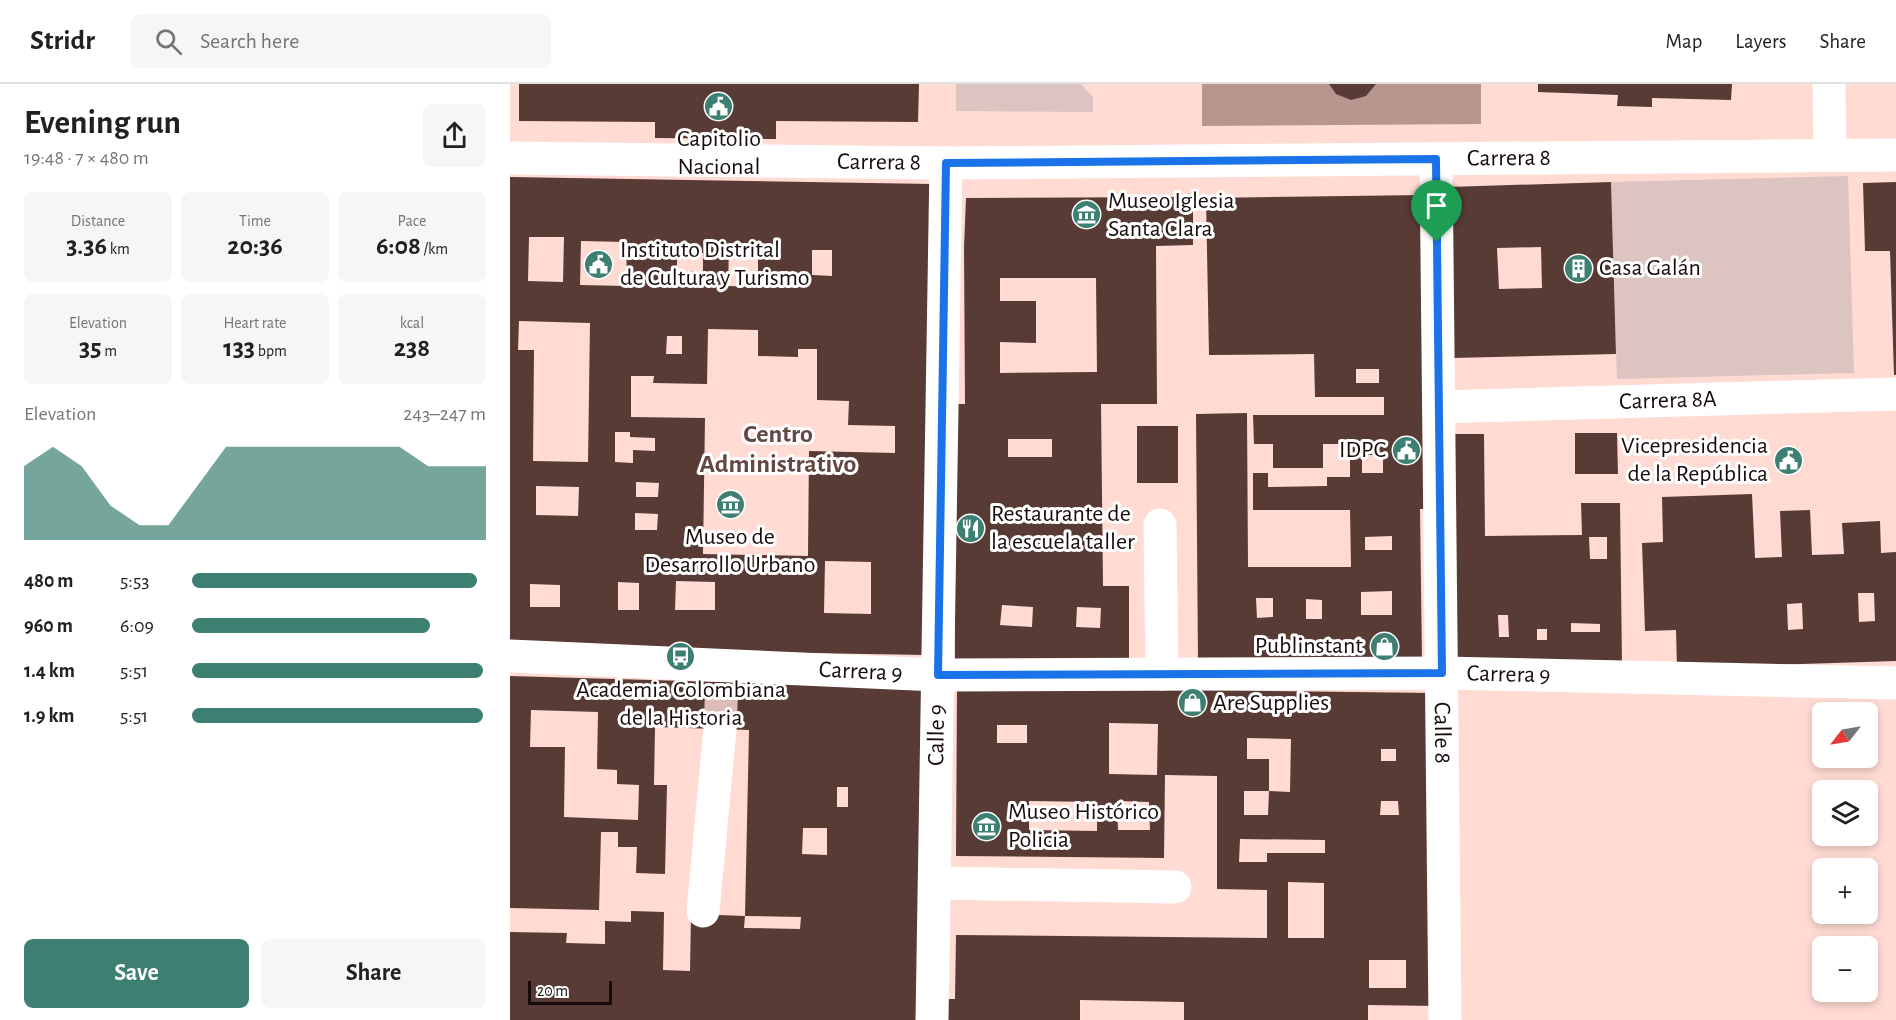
<!DOCTYPE html>
<meta charset="utf-8">
<style>
:root{--surface:#fff;--page:#f6f6f6;--text:#202124;--muted:#757577;--line:#e0e0e0;--accent:#3d7f71}
body{margin:0;font-family:"Alegreya Sans",sans-serif;background:var(--page);color:var(--text);height:100vh;display:flex;flex-direction:column;font-size:22px;white-space:nowrap}
*{box-sizing:border-box;margin:0}
p{font-size:20px;color:var(--muted)}
.icon{flex:none;width:33px;height:33px;fill:none;stroke:currentColor;stroke-width:2;stroke-linecap:round;stroke-linejoin:round}
.map{position:relative;flex:1;overflow:hidden}
.drawer{display:flex;flex-direction:column;background:var(--surface);width:510px}
.drawer>*{flex:none}
.needle{width:39px;rotate:239deg}
.fabs{position:absolute;left:1302px;top:618px;display:grid;gap:12px}
.fabs a{display:grid;place-items:center;width:66px;height:66px;border-radius:9px;background:var(--surface);box-shadow:0 3px 9px #0003;font-size:30px}
.scale{position:absolute;left:18px;bottom:15px;width:84px;box-sizing:border-box;padding-left:6px;border:3px solid #170c0a;border-top:0;font-size:16px;line-height:21px;white-space:nowrap;color:#170c0a;-webkit-text-stroke:4px #fff;paint-order:stroke}
.pin{position:absolute;display:grid;place-items:center;width:51px;height:51px;color:#fff;margin:-62px -26px;border-radius:50% 50% 50% 0;rotate:-45deg;box-shadow:0 0 6px #0007}
.pin .icon{rotate:45deg}
.round{display:grid;place-items:center;flex:none;width:63px;height:63px;border-radius:9px;background:var(--page)}
.head{display:flex;align-items:center;justify-content:space-between;height:102px;padding:0 24px}
h1{font-size:33px;font-weight:600;line-height:45px}
.stats{display:grid;grid-template-columns:repeat(3,1fr);gap:9px;height:102px;padding:6px 24px}
.stats div{display:grid;align-content:center;border-radius:9px;background:var(--page);text-align:center}
.stats b{font-size:26px;font-weight:600}
.stats small{font-size:16px;font-weight:400}
.stats p{font-size:16px}
.chart{height:168px;padding:12px 24px}
.chart p{display:flex;justify-content:space-between}
.chart svg{width:100%;height:108px;margin-top:6px;fill:var(--accent);opacity:.7}
.primary-button{display:flex;gap:12px;margin-top:auto;padding:12px 24px}
.primary-button a{flex:1;height:69px;border-radius:9px;background:var(--accent);color:#fff;font-size:24px;font-weight:600;line-height:69px;text-align:center}
.primary-button a+a{background:var(--page);color:var(--text)}
ul{padding:0 24px;list-style:none;font-size:20px}
li{display:grid;grid-template-columns:96px 72px 1fr;align-items:center;height:45px}
li i{height:15px;border-radius:8px;background:var(--accent)}
header{display:flex;align-items:center;gap:36px;box-sizing:border-box;height:84px;padding:0 30px;background:var(--surface);border-bottom:2px solid var(--line)}
header strong{font-size:28px}
nav{display:flex;gap:33px;margin-inline-start:auto;font-size:21px}
.search{width:420px;height:54px;background:var(--page);display:flex;align-items:center;gap:15px;box-sizing:border-box;padding:0 21px;border-radius:9px;color:var(--muted);font-size:22px}
main{display:flex;flex:1;min-height:0}
.map>svg:first-child{display:block}
.green{fill:#dcc5c1}
.forest{fill:#b8968f}
.building{fill:#583b35;fill-rule:evenodd}
.lines{fill:none;stroke-linecap:round;stroke-linejoin:round}
.minor-tunnel{stroke:#dcbcb6;stroke-width:33;stroke-dasharray:33 16;stroke-linecap:butt}
.minor{stroke:#fff;stroke-width:33}
.route-casing{stroke:#fff;stroke-width:12}
.route{stroke:#1a73e8;stroke-width:8}
.labels{text-anchor:middle;dominant-baseline:central;stroke-width:6;stroke-linejoin:round;paint-order:stroke}
.poi-label{font-size:24px;fill:#170c0a;stroke:#fff;text-anchor:start}
.street-label{font-size:24px;fill:#170c0a;stroke:#fff}
.neighbourhood-label{font-size:26px;font-weight:bold;fill:#644741;stroke:#fff}
</style>
<header>
<strong>Stridr</strong>
<div class="search"><svg class="icon" aria-label="search" viewBox="0 0 24 24"><circle cx="10" cy="10" r="6"/><path d="M15 15l6 6"/></svg>Search here</div>
<nav><a>Map</a><a>Layers</a><a>Share</a></nav>
</header>
<main>
<section class="drawer">
<div class="head"><div><h1>Evening run</h1><p>19:48 · 7 × 480 m</p></div><a class="round"><svg class="icon" aria-label="share" viewBox="0 0 24 24"><path d="M12 15V3M7 8l5-5 5 5M5 13v7h14v-7"/></svg></a></div>
<div class="stats">
<div><p>Distance</p><b>3.36<small> km</small></b></div>
<div><p>Time</p><b>20:36</b></div>
<div><p>Pace</p><b>6:08<small> /km</small></b></div>
</div>
<div class="stats">
<div><p>Elevation</p><b>35<small> m</small></b></div>
<div><p>Heart rate</p><b>133<small> bpm</small></b></div>
<div><p>kcal</p><b>238</b></div>
</div>
<div class="chart"><p><span>Elevation</span>243–247 m</p>
<svg viewBox="0 0 160 44" preserveAspectRatio="none"><path d="M0 44V14L10 6L20 14L30 30L40 38L50 38L60 22L70 6L80 6L90 6L100 6L110 6L120 6L130 6L140 14L150 14L160 14V44z"/></svg>
</div>
<ul>
<li><b>480 m</b>5:53<i style="width:97%"></i></li>
<li><b>960 m</b>6:09<i style="width:81%"></i></li>
<li><b>1.4 km</b>5:51<i style="width:99%"></i></li>
<li><b>1.9 km</b>5:51<i style="width:99%"></i></li>
</ul>
<div class="primary-button"><a>Save</a><a>Share</a></div>
</section>
<div class="map">
<svg width="1386" height="936" viewBox="0 0 1386 936">
<rect width="100%" height="100%" fill="#ffdbd4"/>
<path class="green" d="M446,0H571L583,13V28L446,27Z
M1338,92L1344,289L1107,295L1101,98Z"/>
<path class="forest" d="M692,0H971V40L692,42Z"/>
<path class="building" d="M9,0H409L408,38L266,37V55L145,54V38L9,37Z
M819,0H866L856,12L841,16L826,10Z
M1028,0H1222L1221,16L1142,14V23L1107,22L1108,11L1028,8Z
M0,93L422,100L416,571L0,564ZM19,153H54L53,198L18,197ZM71,157L117,158L116,202L70,201ZM219,164H248V203L218,202ZM302,166H322V192L302,191ZM167,168L193,169V188L167,187ZM9,237L80,239L78,378L23,377L24,266H8ZM198,245L248,246V272L288,273V265H307V316L339,317L338,341L385,342V369L299,367L298,472L193,470L195,334L121,333V292H144L143,299L197,300ZM157,252H172V270H156ZM105,348H120V353L145,354V367L123,366V379L105,378ZM126,398L149,399L148,413H126ZM26,402L69,403L68,432L26,431ZM125,429L148,430L147,446H125ZM315,477L361,478V530L314,529ZM166,497L205,498V526H165ZM108,498L129,499V526H108ZM20,500L50,501V523H20Z
M1101,98L1106,270L942,274L937,103ZM1031,163L1032,204L989,205L987,164Z
M1386,98V291H1384L1380,167H1355L1353,99Z
M914,111L918,425H910L912,577H688L686,330L737,329L738,483H841L840,426H743V389H758V403L817,402V393H840V360H813V384H763V360H744L743,331H874V313H805L804,270L699,271L696,114ZM846,285H869V299H846ZM852,371H873V389H852ZM882,452V466H855V453ZM882,507V531H851V508ZM746,514H763V533L747,534ZM796,515L812,516V535H796Z
M683,113V161L646,162L647,320H591L593,502H619V579H445L442,320H455L454,163L456,114ZM490,194H586L587,288L490,289V258L526,259V217H490ZM498,355H542V373H498ZM492,521L523,523L522,543L490,541ZM567,523L591,524L590,544L566,543Z
M627,342H668V399H627Z
M1065,349H1107L1108,390H1065Z
M942,350H974L975,452L1072,451L1071,419H1110L1112,581L945,582ZM1079,453H1097V475H1080ZM988,531H998L999,553H989ZM1061,539L1090,540V548H1061ZM1027,545H1037V556H1027Z
M1242,410L1245,474L1272,473L1270,427L1300,426L1302,471L1334,470L1332,439L1370,437L1371,469L1386,468V577L1167,584L1166,546L1135,547L1132,459L1153,458L1152,413ZM1348,509H1364L1365,537L1349,538ZM1292,519L1293,545L1278,546L1277,520Z
M0,592L414,604L407,936H0V848L57,849L56,859L95,860V837L121,838V827L154,828L153,886L180,887L181,830L235,832L234,844L290,845L291,833L235,832L239,646L145,643L144,701H157L155,790L126,789L127,763H108V748H91L89,826L0,824ZM21,626L88,628L87,685L107,686V700L129,701L128,736L54,733L55,663H20ZM327,703H338V723H327ZM293,744H317V771L292,770Z
M447,603L924,609L926,922L858,921V936H674V918L570,916V936H437V915H445L446,851L757,854V806L707,805V692L655,691L654,774L446,772ZM599,639L648,640L647,691L599,690ZM487,641H517V659H487ZM737,654L781,655L780,708L759,707L758,731H734V707H759V675H737ZM871,665H886V677H871ZM519,717L587,718V747L519,746ZM607,717L639,718L640,746H608ZM871,717H888L889,731H870ZM730,755L815,756V769H757V778H729ZM778,798L814,799V854H778ZM859,876H896V904H859Z"/>
<g class="lines">
<path class="minor-tunnel" d="M210,645L212,598"/>
<g class="minor">
<path d="M1319,0L1320,71"/>
<path id="s1" d="M0,74L436,79L1386,71"/>
<path id="s2" d="M926,75L935,936"/>
<path id="s3" d="M930,323L1386,310"/>
<path d="M650,441L652,590"/>
<path id="s4" d="M0,572L428,591L932,589L1386,599"/>
<path d="M425,799L665,803"/>
<path d="M193,827L210,645"/>
<path id="s5" d="M422,936L436,79"/>
</g>
</g>
<g class="lines">
<defs>
<path id="route" d="M926,75L932,589L428,591L436,79Z"/>
</defs>
<use href="#route" class="route-casing"/>
<use href="#route" class="route"/>
</g>
<defs>
<symbol id="civic-disc" viewBox="-11 -11 22 22"><circle r="9.5" fill="#3d7f71" stroke="#fff"/><path d="M-.6-6.5H3V-4.5H.6V-3L4-1V1h2V6H-6V1h2V-1L-.6-3ZM-1.2 2.5V6h2.4V2.5Z" fill="#fff"/></symbol>
<symbol id="museum-disc" viewBox="-11 -11 22 22"><circle r="9.5" fill="#3d7f71" stroke="#fff"/><path d="M0-6L6-3V-2H-6V-3ZM-5-1h2V3h-2ZM-1-1h2V3h-2ZM3-1h2V3H3ZM-6 4H6V6H-6Z" fill="#fff"/></symbol>
<symbol id="building-disc" viewBox="-11 -11 22 22"><circle r="9.5" fill="#3d7f71" stroke="#fff"/><path d="M-4-6H4V6H1V3H-1V6H-4ZM-2.5-4.3h1.7v1.8h-1.7ZM.8-4.3h1.7v1.8H.8ZM-2.5-1h1.7V.8h-1.7ZM.8-1h1.7V.8H.8Z" fill="#fff"/></symbol>
<symbol id="restaurant-disc" viewBox="-11 -11 22 22"><circle r="9.5" fill="#3d7f71" stroke="#fff"/><path d="M-5-6h1v4h1v-4h1v4h1v-4h1v5L-1.5 .5V6h-2V.5L-5-1ZM5-6V6H3V1.5H1.5Q1.5-4 5-6Z" fill="#fff"/></symbol>
<symbol id="shop-disc" viewBox="-11 -11 22 22"><circle r="9.5" fill="#3d7f71" stroke="#fff"/><path d="M-5-2.5h2.3a2.7 3.5 0 0 1 5.4 0H5L5.5 6h-11ZM-1.5-2.5h3a1.5 2.3 0 0 0-3 0Z" fill="#fff"/></symbol>
<symbol id="bus-disc" viewBox="-11 -11 22 22"><circle r="9.5" fill="#3d7f71" stroke="#fff"/><path d="M-5-6H5V4H4V6H2V4H-2V6H-4V4H-5ZM-3.5-4V0h7V-4ZM-3.5 1.2v1.5H-2V1.2ZM2 1.2v1.5H3.5V1.2Z" fill="#fff"/></symbol>
</defs>
<g fill-rule="evenodd">
<use href="#civic-disc" x="192" y="6" width="33" height="33"/>
<use href="#museum-disc" x="560" y="114" width="33" height="33"/>
<use href="#civic-disc" x="72" y="164" width="33" height="33"/>
<use href="#building-disc" x="1052" y="168" width="33" height="33"/>
<use href="#civic-disc" x="880" y="350" width="33" height="33"/>
<use href="#civic-disc" x="1262" y="360" width="33" height="33"/>
<use href="#museum-disc" x="204" y="404" width="33" height="33"/>
<use href="#restaurant-disc" x="444" y="428" width="33" height="33"/>
<use href="#shop-disc" x="858" y="546" width="33" height="33"/>
<use href="#bus-disc" x="154" y="556" width="33" height="33"/>
<use href="#shop-disc" x="666" y="602" width="33" height="33"/>
<use href="#museum-disc" x="460" y="726" width="33" height="33"/>
</g>
<g class="labels">
<g class="poi-label">
<text x="209" y="55" text-anchor="middle">Capitolio<tspan x="209" dy="28">Nacional</tspan></text>
<text x="598" y="117">Museo Iglesia<tspan x="598" dy="28">Santa Clara</tspan></text>
<text x="110" y="166">Instituto Distrital<tspan x="110" dy="28">de Cultura y Turismo</tspan></text>
<text x="1089" y="184">Casa Galán</text>
<text x="1258" y="362" text-anchor="end">Vicepresidencia<tspan x="1258" dy="28">de la República</tspan></text>
<text x="876" y="366" text-anchor="end">IDPC</text>
<text x="481" y="430">Restaurante de<tspan x="481" dy="28">la escuela taller</tspan></text>
<text x="220" y="453" text-anchor="middle">Museo de<tspan x="220" dy="28">Desarrollo Urbano</tspan></text>
<text x="853" y="562" text-anchor="end">Publinstant</text>
<text x="171" y="606" text-anchor="middle">Academia Colombiana<tspan x="171" dy="28">de la Historia</tspan></text>
<text x="703" y="619">Are Supplies</text>
<text x="498" y="728">Museo Histórico<tspan x="498" dy="28">Policia</tspan></text>
</g>
<g class="street-label">
<text stroke="none"><textPath href="#s1" startOffset="999">Carrera 8</textPath></text>
<text stroke="none"><textPath href="#s1" startOffset="369">Carrera 8</textPath></text>
<text stroke="none"><textPath href="#s3" startOffset="228">Carrera 8A</textPath></text>
<text stroke="none"><textPath href="#s4" startOffset="351">Carrera 9</textPath></text>
<text stroke="none"><textPath href="#s4" startOffset="999">Carrera 9</textPath></text>
<text stroke="none"><textPath href="#s2" startOffset="574">Calle 8</textPath></text>
<text stroke="none"><textPath href="#s5" startOffset="285">Calle 9</textPath></text>
</g>
<g class="neighbourhood-label">
<text x="268" y="350">Centro<tspan x="268" dy="30">Administrativo</tspan></text>
</g>
</g>
</svg>
<div class="fabs">
<a><svg class="needle" viewBox="-14 -14 28 28"><path d="M0-13l5 13h-10z" fill="#e53935"/><path d="M0 13l5-13h-10z" fill="#757577"/></svg></a>
<a><svg class="icon" aria-label="layers" viewBox="0 0 24 24"><path d="M12 4l9 5-9 5-9-5zM3 14l9 5 9-5"/></svg></a>
<a>+</a>
<a>−</a>
</div>
<div class="scale">20 m</div>
<div class="pin" style="left:927px;top:158px;background:#1e9e55"><svg class="icon" aria-label="arrive" viewBox="0 0 24 24"><path d="M6 21V4h12l-3 4 3 4H6"/></svg></div>
</div>
</main>
